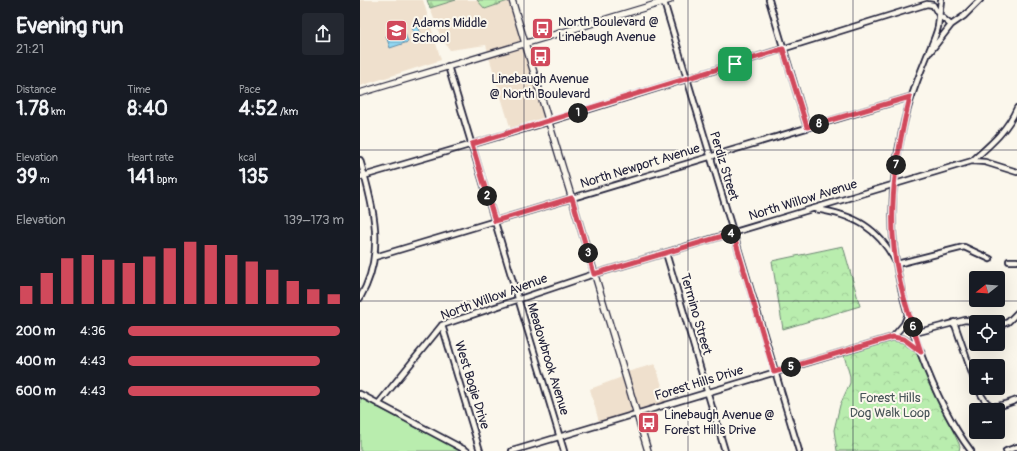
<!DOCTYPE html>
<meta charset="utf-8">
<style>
:root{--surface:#171b24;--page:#242831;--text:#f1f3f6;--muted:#9ea1a6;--accent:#d1495b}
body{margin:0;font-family:Pangolin,sans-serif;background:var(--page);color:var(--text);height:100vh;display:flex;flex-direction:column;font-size:15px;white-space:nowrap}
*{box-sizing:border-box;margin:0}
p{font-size:13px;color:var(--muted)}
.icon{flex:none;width:22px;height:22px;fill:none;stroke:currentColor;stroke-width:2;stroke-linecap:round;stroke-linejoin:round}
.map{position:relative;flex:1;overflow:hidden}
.details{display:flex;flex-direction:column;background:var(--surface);width:360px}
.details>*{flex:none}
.needle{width:26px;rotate:253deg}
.tools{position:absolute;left:609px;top:271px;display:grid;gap:8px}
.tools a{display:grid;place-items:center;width:36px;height:36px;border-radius:4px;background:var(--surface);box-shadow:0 4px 16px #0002;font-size:20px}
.pin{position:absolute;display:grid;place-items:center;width:34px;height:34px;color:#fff;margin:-17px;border-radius:8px;box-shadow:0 2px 6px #0006}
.km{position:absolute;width:20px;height:20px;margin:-10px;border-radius:50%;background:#222;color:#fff;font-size:11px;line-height:20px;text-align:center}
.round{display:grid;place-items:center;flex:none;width:42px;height:42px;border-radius:4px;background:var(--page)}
.overview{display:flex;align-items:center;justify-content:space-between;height:68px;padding:0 16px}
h1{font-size:22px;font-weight:800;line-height:30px}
.stats{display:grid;grid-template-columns:repeat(3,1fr);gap:6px;height:68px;padding:4px 16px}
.stats div{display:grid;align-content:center}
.stats b{font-size:20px;font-weight:800}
.stats small{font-size:11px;font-weight:400}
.stats p{font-size:11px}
.chart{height:112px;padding:8px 16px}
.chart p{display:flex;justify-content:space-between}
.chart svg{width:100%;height:72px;margin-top:4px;stroke:var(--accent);stroke-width:6}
ul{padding:0 16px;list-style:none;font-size:13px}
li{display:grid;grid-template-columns:64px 48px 1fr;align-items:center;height:30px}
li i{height:10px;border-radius:5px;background:var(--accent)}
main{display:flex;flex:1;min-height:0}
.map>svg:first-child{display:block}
.built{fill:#efe0cd}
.grass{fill:#b9edae;stroke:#6e8874}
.forest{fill:url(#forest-firs);stroke:#6e8874}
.park{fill:url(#park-crowns);stroke:#6e8874}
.water{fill:url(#water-rules);stroke:#648ea8}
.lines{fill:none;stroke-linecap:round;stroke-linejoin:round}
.minor-casing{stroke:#22223b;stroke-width:8}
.tertiary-casing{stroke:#22223b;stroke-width:8}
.minor{stroke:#fbf7ec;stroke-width:4.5}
.tertiary{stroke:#fbf7ec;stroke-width:5.5}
.route-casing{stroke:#fff;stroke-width:8}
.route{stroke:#d1495b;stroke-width:5}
.grid{fill:none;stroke:#22223b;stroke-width:1;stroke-opacity:0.55}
.labels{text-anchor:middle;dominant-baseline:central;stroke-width:4;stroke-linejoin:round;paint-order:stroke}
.poi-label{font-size:13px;fill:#22223b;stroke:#fbf7ec;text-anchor:start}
.street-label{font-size:13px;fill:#22223b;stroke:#fbf7ec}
.park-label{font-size:13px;fill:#485558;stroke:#fbf7ec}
</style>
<main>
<section class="details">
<div class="overview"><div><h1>Evening run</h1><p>21:21</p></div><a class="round"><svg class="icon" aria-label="share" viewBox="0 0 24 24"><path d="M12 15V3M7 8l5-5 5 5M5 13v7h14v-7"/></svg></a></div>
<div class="stats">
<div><p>Distance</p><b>1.78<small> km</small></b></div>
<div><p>Time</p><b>8:40</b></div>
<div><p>Pace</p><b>4:52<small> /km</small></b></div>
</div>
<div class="stats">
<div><p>Elevation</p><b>39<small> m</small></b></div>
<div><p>Heart rate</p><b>141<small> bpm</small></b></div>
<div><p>kcal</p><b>135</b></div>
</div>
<div class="chart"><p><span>Elevation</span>139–173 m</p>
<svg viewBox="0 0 160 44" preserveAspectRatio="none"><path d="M5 44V33M15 44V25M25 44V16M35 44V14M45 44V17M55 44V19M65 44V15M75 44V10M85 44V6M95 44V8M105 44V14M115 44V18M125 44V23M135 44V30M145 44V35M155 44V38"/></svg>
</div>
<ul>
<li><b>200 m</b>4:36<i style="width:98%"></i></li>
<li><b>400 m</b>4:43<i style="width:89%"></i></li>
<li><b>600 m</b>4:43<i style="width:89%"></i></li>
</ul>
</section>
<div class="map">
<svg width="657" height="451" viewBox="0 0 657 451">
<defs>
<pattern id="forest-firs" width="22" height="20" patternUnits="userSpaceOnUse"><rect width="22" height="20" fill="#b9edae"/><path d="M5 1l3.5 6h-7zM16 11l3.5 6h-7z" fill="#9fcb97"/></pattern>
<pattern id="park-crowns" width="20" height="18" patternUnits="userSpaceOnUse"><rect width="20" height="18" fill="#b9edae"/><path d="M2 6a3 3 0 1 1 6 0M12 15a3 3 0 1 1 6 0" fill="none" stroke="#9fcb97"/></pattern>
<pattern id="water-rules" width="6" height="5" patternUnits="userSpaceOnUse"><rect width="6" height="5" fill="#90d6f1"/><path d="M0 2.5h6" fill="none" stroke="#7cb7d0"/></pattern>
</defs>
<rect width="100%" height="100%" fill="#fbf7ec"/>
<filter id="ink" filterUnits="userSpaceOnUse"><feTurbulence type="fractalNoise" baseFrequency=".025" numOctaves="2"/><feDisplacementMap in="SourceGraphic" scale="8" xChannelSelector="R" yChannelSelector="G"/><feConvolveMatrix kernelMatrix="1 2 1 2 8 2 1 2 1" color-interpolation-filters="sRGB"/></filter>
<g filter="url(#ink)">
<path class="built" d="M0,0H63L81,60L0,86Z
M96,0H117L125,9L148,1L161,41L128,51L126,45L90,50L81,38L70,8Z
M163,47L184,120L151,130L129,57Z
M295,364L307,401L279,410L267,372Z
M262,377L272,412L239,422L230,389Z"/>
<path class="grass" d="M0,398L101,451H0Z"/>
<path class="forest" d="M67,0H96L70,8Z
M117,0H147L148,1L125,9Z"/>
<path class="park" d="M483,246L500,306L423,329L412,261Z
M533,337L545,343L556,352L600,446L599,451H477L474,430L480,405L490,383V376L483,352Z"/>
<path class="water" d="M58,26L62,38L56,40L52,28Z
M44,30L48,42L30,48L26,36Z"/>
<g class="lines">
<defs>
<path id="minor" d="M409,0L447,127
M581,0C580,9 579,18 578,27C575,39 569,50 565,61C556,83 548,104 543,127C534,166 530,208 534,248C542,312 572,399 611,451
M304,2L439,451
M570,52L591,25L604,16L620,0
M88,66L204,451
M0,160C14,207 26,253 0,298
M612,161C630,145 647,131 657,108
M0,177L188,122L567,4L573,5L579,15L591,25
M455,209C495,215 518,227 537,264L604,247L630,259
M306,253L365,451
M15,257L550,97
M649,261H657
M594,322L616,385
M82,325L120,451
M638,326L648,322L657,313
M555,333L605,320L621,322
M533,337L544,324L548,314
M618,388C628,412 635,408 657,400
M0,394L107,451
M18,404L82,325L228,276L612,161L625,162L657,172
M152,451L533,337L544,339L561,351
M646,451L657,447"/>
<path id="tertiary" d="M152,0L288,451
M0,93L310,0"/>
</defs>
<use href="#minor" class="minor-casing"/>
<use href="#tertiary" class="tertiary-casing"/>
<use href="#minor" class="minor"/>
<use href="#tertiary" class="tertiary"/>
</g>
</g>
<g class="lines" filter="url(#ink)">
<defs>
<path id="route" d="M423,49L447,127L550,97C538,146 529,197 534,248C538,284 550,318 561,352L544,339L533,337L414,372L373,233L234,274L212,198L135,221L112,144Z"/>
</defs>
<use href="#route" class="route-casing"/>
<use href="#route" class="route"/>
</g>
<path class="grid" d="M164,0V451M328,0V451M493,0V451M0,150H657M0,301H657"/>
<defs>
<symbol id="bus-square" viewBox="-11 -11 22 22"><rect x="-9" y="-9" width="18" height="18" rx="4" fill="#d1495b" stroke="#fbf7ec"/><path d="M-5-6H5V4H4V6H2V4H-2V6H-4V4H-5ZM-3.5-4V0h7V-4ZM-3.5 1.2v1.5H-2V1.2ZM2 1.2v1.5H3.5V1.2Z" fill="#fff"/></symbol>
<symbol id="school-square" viewBox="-11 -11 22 22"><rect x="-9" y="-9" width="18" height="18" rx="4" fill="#d1495b" stroke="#fbf7ec"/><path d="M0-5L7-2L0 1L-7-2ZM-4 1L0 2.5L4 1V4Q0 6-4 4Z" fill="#fff"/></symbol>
</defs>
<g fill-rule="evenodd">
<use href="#bus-square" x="170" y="16" width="25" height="25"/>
<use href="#school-square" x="24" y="18" width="25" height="25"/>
<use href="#bus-square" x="168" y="44" width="25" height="25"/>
<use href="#bus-square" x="276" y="410" width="25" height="25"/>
</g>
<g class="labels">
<g class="poi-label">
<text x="198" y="22">North Boulevard @<tspan x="198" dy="15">Linebaugh Avenue</tspan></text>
<text x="52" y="23">Adams Middle<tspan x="52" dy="15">School</tspan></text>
<text x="180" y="79" text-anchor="middle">Linebaugh Avenue<tspan x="180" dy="15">@ North Boulevard</tspan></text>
<text x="304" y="415">Linebaugh Avenue @<tspan x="304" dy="15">Forest Hills Drive</tspan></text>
</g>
<g class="street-label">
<text transform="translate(280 166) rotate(-17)">North Newport Avenue</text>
<text transform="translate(364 166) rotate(73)">Perdiz Street</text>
<text transform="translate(443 200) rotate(-17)">North Willow Avenue</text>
<text transform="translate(134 297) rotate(-20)">North Willow Avenue</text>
<text transform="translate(336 314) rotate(74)">Termino Street</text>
<text transform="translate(188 359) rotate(73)">Meadowbrook Avenue</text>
<text transform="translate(339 383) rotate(-17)">Forest Hills Drive</text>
<text transform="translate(112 385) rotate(73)">West Bogie Drive</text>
</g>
<g class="park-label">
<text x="530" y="398">Forest Hills<tspan x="530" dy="15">Dog Walk Loop</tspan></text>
</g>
</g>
</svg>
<div class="tools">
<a><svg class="needle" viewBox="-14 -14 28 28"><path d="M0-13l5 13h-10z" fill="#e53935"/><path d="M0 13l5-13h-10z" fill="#9ea1a6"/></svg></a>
<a><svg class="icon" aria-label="locate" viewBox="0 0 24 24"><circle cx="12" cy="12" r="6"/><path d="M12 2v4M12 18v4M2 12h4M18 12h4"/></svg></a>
<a>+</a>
<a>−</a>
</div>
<div class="pin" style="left:375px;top:64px;background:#1e9e55"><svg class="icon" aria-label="arrive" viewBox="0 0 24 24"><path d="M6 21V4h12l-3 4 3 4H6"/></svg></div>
<b class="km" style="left:218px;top:113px">1</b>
<b class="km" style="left:127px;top:196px">2</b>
<b class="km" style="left:228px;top:253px">3</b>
<b class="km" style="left:371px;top:234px">4</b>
<b class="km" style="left:431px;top:367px">5</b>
<b class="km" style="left:553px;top:327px">6</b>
<b class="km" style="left:536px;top:165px">7</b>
<b class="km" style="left:459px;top:124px">8</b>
</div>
</main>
